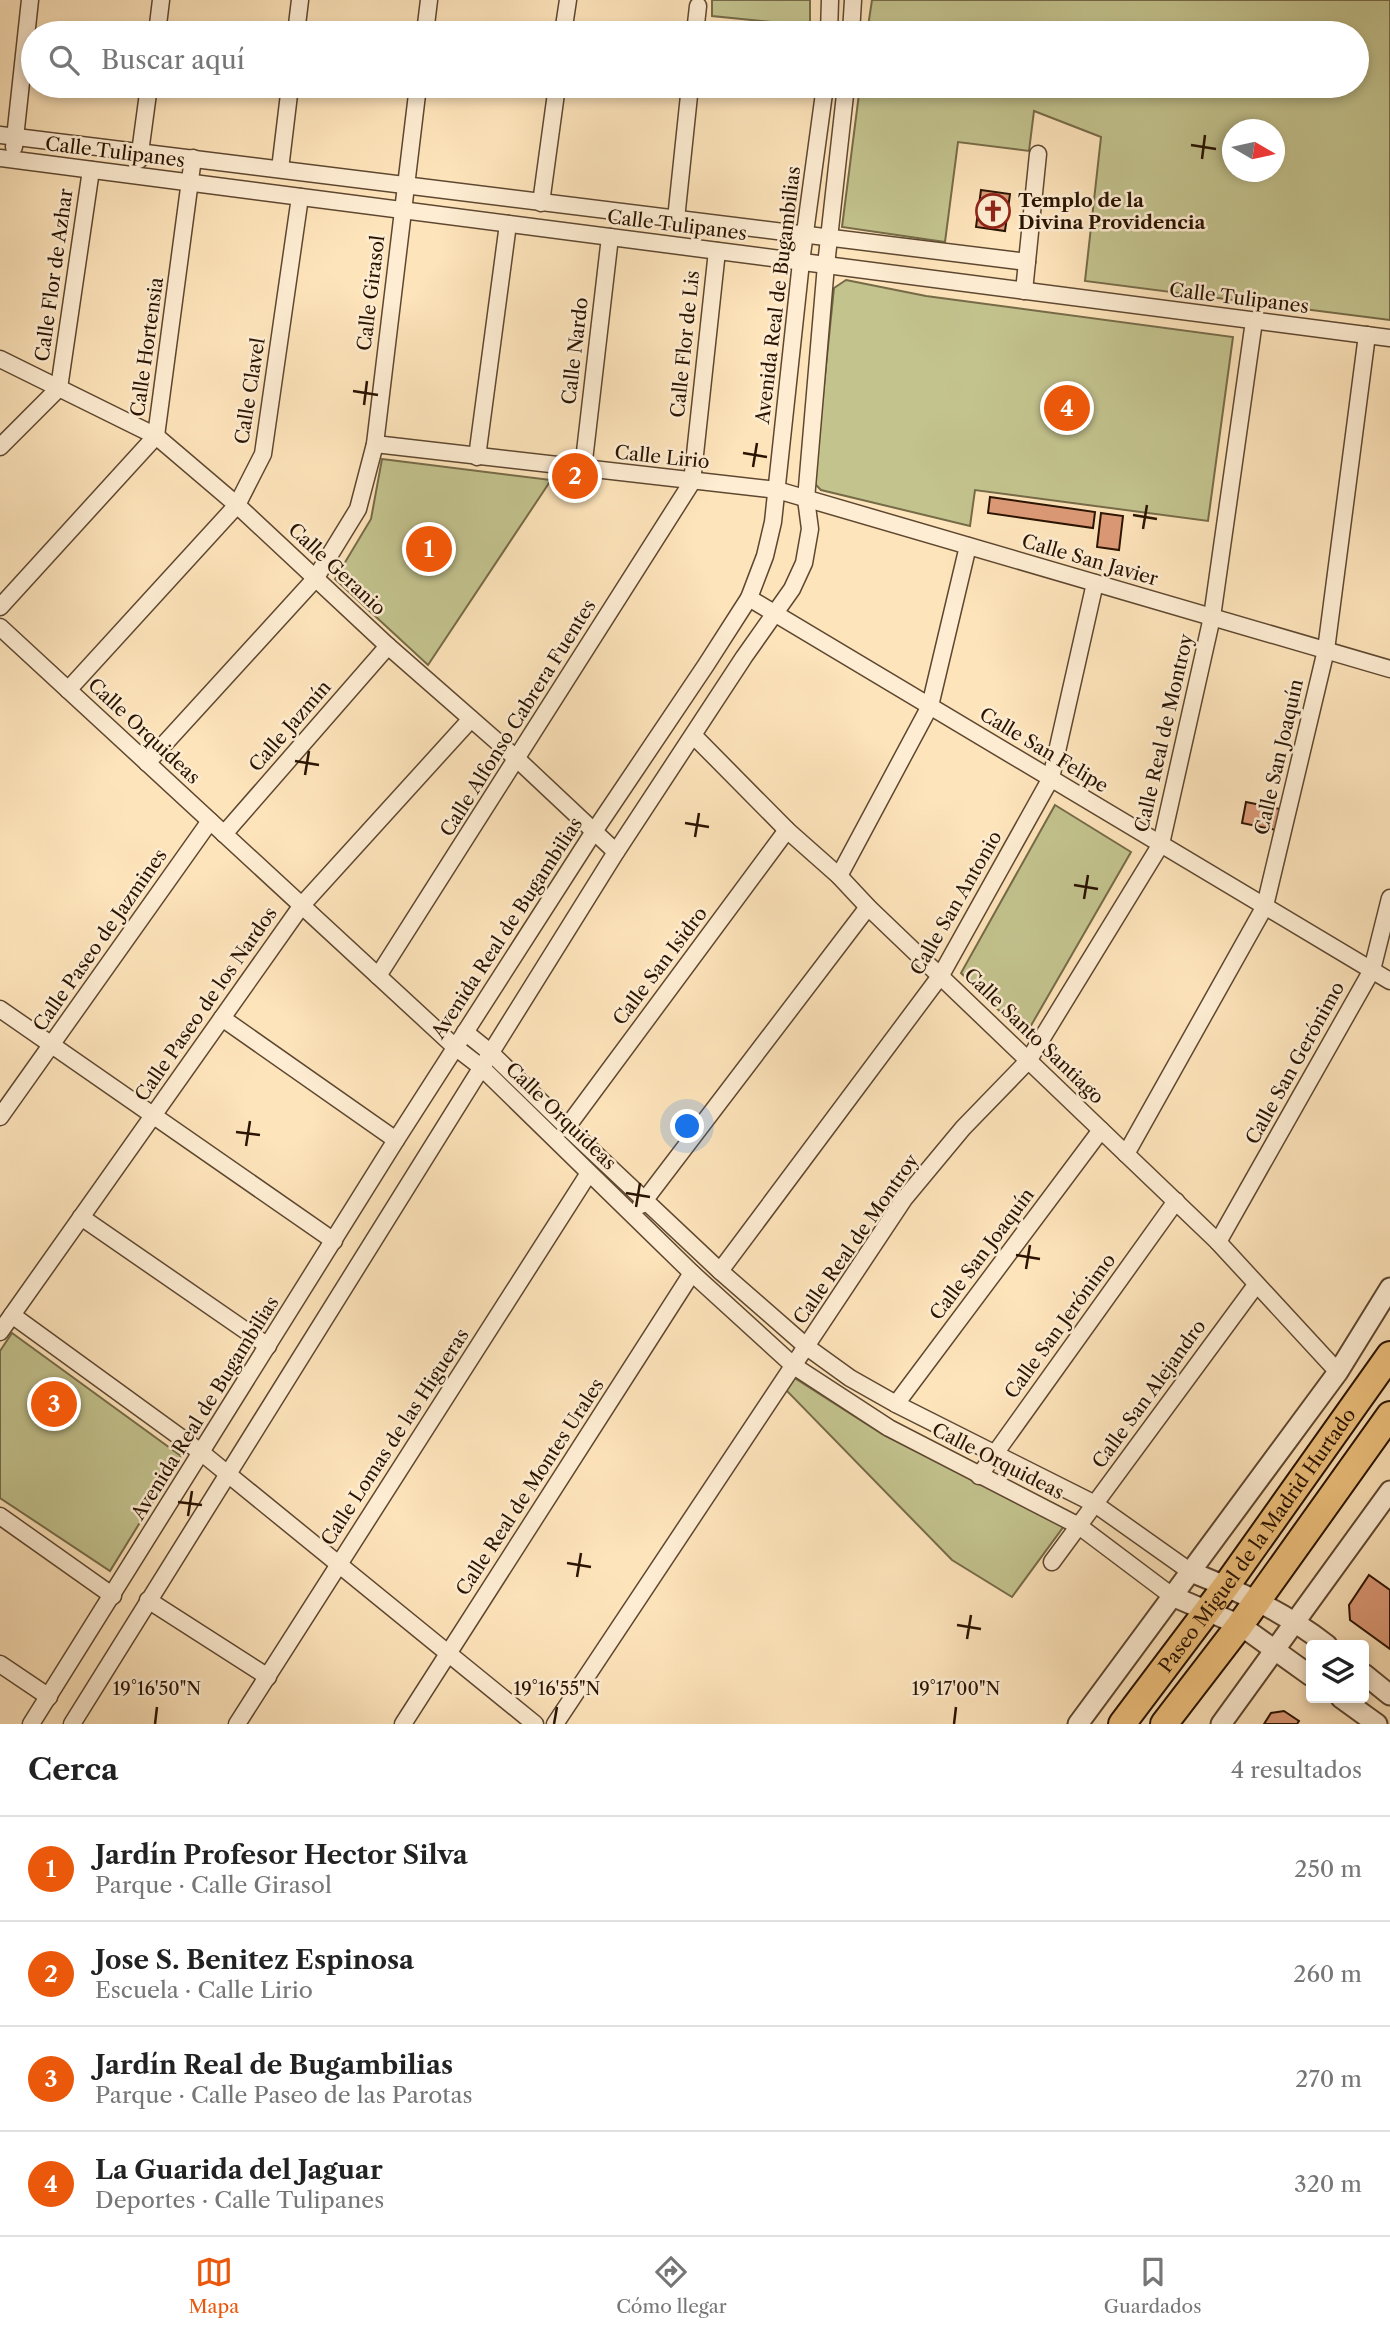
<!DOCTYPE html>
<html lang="es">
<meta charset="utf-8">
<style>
body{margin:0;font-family:"Libre Caslon Text",serif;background:#f6f6f6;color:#222}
.controls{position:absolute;right:21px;bottom:21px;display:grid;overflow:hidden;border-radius:7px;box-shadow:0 4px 10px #0003}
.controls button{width:63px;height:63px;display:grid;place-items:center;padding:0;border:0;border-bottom:2px solid #e0e0e0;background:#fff;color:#222;font:35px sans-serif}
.compass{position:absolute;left:1222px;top:119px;width:63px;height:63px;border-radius:50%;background:#fff;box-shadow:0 4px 10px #0003;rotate:99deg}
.you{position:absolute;left:688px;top:1127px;width:24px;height:24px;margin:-18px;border:5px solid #fff;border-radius:50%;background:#1a73e8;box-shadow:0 0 0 10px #1a73e833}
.badge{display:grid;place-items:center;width:46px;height:46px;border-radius:50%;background:#ea580c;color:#fff;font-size:23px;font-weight:700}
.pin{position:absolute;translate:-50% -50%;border:4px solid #fff;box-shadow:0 2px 7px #0006}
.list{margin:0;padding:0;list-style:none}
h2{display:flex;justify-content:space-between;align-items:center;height:91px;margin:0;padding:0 28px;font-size:30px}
h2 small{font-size:23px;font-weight:400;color:#767676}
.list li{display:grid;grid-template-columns:46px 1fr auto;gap:21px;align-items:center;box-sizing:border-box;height:105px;padding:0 28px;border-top:2px solid #e0e0e0}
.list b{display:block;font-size:26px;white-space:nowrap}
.list p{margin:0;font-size:23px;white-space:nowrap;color:#767676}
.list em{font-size:23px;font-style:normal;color:#767676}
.icon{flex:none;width:38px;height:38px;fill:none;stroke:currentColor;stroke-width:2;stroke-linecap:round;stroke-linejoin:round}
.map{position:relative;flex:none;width:1390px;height:1724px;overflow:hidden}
.search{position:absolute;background:#fff;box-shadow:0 4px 10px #0003;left:21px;right:21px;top:21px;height:77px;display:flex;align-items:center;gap:18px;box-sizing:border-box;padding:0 24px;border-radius:38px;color:#767676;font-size:26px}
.sheet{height:511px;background:#fff}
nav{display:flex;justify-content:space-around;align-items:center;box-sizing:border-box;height:98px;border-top:2px solid #e0e0e0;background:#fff;font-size:19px;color:#767676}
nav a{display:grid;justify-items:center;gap:4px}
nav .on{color:#ea580c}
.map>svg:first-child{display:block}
.green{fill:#c3c38e;stroke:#766b48;stroke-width:2;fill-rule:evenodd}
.building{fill:#de9a77;stroke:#291301;stroke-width:2}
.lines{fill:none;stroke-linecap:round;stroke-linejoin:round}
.minor-casing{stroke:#5e4730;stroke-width:19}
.tertiary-casing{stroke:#5e4730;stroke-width:23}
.trunk-casing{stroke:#291301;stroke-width:30}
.minor{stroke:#feedd3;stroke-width:16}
.tertiary{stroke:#feedd3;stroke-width:19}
.trunk{stroke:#efc27e;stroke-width:26}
.ticks{fill:none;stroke:#291301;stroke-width:2.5}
.labels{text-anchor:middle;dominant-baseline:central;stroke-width:5;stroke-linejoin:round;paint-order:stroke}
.street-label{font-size:19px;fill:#291301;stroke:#feedd3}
.poi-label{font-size:19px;font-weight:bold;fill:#291301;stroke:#feedd3;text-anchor:start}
.ticks-label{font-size:18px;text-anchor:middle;fill:#291301;stroke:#feedd3;stroke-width:5;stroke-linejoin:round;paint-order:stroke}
</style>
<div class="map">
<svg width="1390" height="1724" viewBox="0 0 1390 1724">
<rect width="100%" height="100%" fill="#fee4bb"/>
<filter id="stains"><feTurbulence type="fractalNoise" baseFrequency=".00286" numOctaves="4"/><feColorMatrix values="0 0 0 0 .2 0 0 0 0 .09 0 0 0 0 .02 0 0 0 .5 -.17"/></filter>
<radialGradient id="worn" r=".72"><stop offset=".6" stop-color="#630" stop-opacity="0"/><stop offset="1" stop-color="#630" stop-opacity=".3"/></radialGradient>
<!-- green -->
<g class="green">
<polygon points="712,0 810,0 810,26 712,16"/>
<path d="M872 0H1390V320L1085 281 1101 137 1034 111 1029 151 958 142 945 242 842 227 860 86H1357V33H867ZM1232 130H1274V172H1232Z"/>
<polygon points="846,280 926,296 1233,337 1208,521 975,490 970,526 821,490 814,483 834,288"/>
<polygon points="382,459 551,480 428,665 335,579 371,519"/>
<polygon points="1055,805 1131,852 1025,1036 961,973"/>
<polygon points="12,1333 181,1456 110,1571 0,1498 0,1351"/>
<polygon points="793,1377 882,1434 1064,1526 1012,1597 952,1560 785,1389"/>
</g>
<!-- building -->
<g class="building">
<polygon points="981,190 1010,194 1005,231 976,227"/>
<polygon points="990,497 1095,512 1093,528 988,513"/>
<polygon points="1101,513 1123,516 1119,550 1097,547"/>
<polygon points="1246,802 1285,810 1281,831 1242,823"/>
<polygon points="1369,1575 1390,1590 1390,1649 1350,1620 1349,1605"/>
<polygon points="1284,1711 1299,1721 1297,1724 1264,1724 1271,1713"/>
</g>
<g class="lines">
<!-- minor casing -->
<g class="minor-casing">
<g id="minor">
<polyline points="157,33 161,0"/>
<polyline points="296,33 300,0"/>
<polyline points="425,33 429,0"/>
<polyline points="563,33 568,0"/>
<polyline points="695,33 698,6"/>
<polyline points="829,33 830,0"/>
<polyline points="851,33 853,0"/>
<polyline points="0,135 1027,262"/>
<polyline points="14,147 30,0"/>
<polyline points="0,158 1390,338"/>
<polyline points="139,160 149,86"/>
<polyline points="280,169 290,86"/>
<polyline points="541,203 557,86"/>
<polyline points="676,219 690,86"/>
<polyline points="1024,291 1038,154"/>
<polyline points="0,359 156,436 237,505 388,646 517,759 616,852"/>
<polyline points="375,444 777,490 1390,669"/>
<polyline points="0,447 59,388 91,170"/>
<polyline points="477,457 508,224"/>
<polyline points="583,469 610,237"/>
<polyline points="749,598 1390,981"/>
<polyline points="0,607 156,436 193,158"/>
<polyline points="0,627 455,1047 481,1067 692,1273 794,1366 889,1428 1079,1526 1172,1596"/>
<polyline points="68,690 237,505 263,454 300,197"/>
<polyline points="694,736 787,830 839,876 868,907 1218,1242 1338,1372"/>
<polyline points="147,763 315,579 358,509 375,444 418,86"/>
<polyline points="224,834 388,646"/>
<polyline points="839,876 930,706 968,546"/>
<polyline points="378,976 692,482 717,251"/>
<polyline points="0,1009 334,1241"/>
<polyline points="222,1018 396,1140"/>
<polyline points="465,1032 491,1053 567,1127 720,1271 807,1347 850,1378 896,1404 1095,1504 1191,1572"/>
<polyline points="0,1117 210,821"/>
<polyline points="567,1127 787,830"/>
<polyline points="1126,1154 1265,906 1326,650 1367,335"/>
<polyline points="641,1205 868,907"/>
<polyline points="81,1217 268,1346"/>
<polyline points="1218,1242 1372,970 1390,898"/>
<polyline points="720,1271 941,975 1051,778 1095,583"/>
<polyline points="12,1315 202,1453 535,1724"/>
<polyline points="0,1332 302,905 471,719"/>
<polyline points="896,1404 1101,1130"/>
<polyline points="979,1476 1176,1201"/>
<polyline points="0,1516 113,1596"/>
<polyline points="1052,1562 1256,1285"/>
<polyline points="148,1600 268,1677"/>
<polyline points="0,1664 49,1697"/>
<polyline points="31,1724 396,1140 593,833 706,665 749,598 765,556 773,522 801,262 825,86"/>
<polyline points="72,1724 616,852 744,657 792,589 804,563 810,529 806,499 826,265 846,86"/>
<polyline points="237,1724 589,1173"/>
<polyline points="403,1724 692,1273"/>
<polyline points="555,1724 904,1199 963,1128 1028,1061 1161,844 1212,617 1254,321"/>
</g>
</g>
<!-- tertiary casing -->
<g class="tertiary-casing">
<g id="tertiary">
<path d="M1191 1572C1239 1591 1286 1613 1327 1645"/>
<polyline points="1172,1596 1240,1625 1311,1676"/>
<polyline points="1364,1674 1390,1695"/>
<polyline points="1341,1698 1377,1724"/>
<polyline points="1078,1724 1338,1372 1390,1288"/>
<polyline points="1221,1724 1390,1491"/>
</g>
</g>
<!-- trunk casing -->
<g class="trunk-casing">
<g id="trunk">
<path id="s1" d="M1122 1724 1226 1586 1390 1355"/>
<polyline points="1164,1724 1240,1625 1390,1415"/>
</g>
</g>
<!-- minor -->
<use href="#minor" class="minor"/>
<!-- tertiary -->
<use href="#tertiary" class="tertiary"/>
<!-- trunk -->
<use href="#trunk" class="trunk"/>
</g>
<!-- ticks -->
<path class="ticks" d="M1191 145 1216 149M1202 159 1205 135M353 391 378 395M364 405 367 381M743 453 767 457M753 467 757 443M1133 515 1157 519M1143 529 1147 505M295 761 319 765M305 775 309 751M685 823 709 827M695 837 699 813M1074 885 1098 889M1084 899 1088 875M236 1132 260 1135M246 1146 250 1121M626 1193 650 1197M636 1207 640 1183M1016 1255 1040 1259M1026 1269 1030 1245M178 1502 202 1505M188 1516 192 1491M567 1563 591 1567M577 1577 581 1553M957 1625 981 1629M967 1639 971 1615M155 1724 157 1707M554 1724 557 1707M954 1724 956 1707"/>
<!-- icons -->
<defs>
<g id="church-ring" transform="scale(1.75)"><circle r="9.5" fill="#feedd3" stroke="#8f2418" stroke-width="1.5"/><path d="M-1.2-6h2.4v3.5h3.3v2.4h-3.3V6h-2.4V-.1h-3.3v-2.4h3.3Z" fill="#8f2418"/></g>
</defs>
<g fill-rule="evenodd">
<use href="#church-ring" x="993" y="211"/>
</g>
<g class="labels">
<!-- street labels -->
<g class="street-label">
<text transform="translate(115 152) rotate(7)">Calle Tulipanes</text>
<text transform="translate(677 225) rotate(7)">Calle Tulipanes</text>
<text transform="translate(54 275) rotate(-82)">Calle Flor de Azhar</text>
<text transform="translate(371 293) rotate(-83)">Calle Girasol</text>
<text transform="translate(778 295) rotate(-83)">Avenida Real de Bugambilias</text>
<text transform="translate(1239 298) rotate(7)">Calle Tulipanes</text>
<text transform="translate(685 344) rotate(-84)">Calle Flor de Lis</text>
<text transform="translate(147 347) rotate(-82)">Calle Hortensia</text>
<text transform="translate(575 351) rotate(-83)">Calle Nardo</text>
<text transform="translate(250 391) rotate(-81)">Calle Clavel</text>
<text transform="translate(662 457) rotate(6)">Calle Lirio</text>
<text transform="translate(1090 560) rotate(16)">Calle San Javier</text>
<text transform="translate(337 569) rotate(43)">Calle Geranio</text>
<text transform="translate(518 718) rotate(-58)">Calle Alfonso Cabrera Fuentes</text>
<text transform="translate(290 726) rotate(-49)">Calle Jazmín</text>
<text transform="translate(144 731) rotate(43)">Calle Orquideas</text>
<text transform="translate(1164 733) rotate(-77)">Calle Real de Montroy</text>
<text transform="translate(1044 750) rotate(31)">Calle San Felipe</text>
<text transform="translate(1279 757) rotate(-77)">Calle San Joaquín</text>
<text transform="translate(956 903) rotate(-60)">Calle San Antonio</text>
<text transform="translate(507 928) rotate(-57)">Avenida Real de Bugambilias</text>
<text transform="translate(100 940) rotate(-55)">Calle Paseo de Jazmines</text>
<text transform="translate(660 966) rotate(-53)">Calle San Isidro</text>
<text transform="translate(206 1004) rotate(-55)">Calle Paseo de los Nardos</text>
<text transform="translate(1034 1036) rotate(44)">Calle Santo Santiago</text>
<text transform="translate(1295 1063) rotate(-61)">Calle San Gerónimo</text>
<text transform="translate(561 1116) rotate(44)">Calle Orquideas</text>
<text transform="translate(856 1239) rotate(-55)">Calle Real de Montroy</text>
<text transform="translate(982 1254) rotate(-53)">Calle San Joaquín</text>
<text transform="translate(1060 1326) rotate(-54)">Calle San Jerónimo</text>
<text transform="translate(1149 1394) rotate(-54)">Calle San Alejandro</text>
<text transform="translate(205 1408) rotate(-58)">Avenida Real de Bugambilias</text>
<text transform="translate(395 1437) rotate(-57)">Calle Lomas de las Higueras</text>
<text transform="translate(998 1461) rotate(27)">Calle Orquideas</text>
<text transform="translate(530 1487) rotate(-57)">Calle Real de Montes Urales</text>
<text stroke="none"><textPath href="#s1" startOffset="228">Paseo Miguel de la Madrid Hurtado</textPath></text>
</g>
<!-- poi labels -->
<g class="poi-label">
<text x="1018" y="200">Templo de la<tspan x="1018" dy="22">Divina Providencia</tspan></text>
</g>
</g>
<g class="ticks-label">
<text x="157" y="1695">19°16'50"N</text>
<text x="557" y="1695">19°16'55"N</text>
<text x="956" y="1695">19°17'00"N</text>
</g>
<rect width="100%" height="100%" filter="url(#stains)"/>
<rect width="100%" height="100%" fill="url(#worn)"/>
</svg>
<div class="controls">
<button><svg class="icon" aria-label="layers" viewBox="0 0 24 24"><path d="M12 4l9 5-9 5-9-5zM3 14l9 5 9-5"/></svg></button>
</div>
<svg class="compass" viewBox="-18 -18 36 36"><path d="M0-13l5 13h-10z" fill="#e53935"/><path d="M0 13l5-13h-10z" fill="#767676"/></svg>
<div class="you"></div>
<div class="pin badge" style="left:429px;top:549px">1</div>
<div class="pin badge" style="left:575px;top:476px">2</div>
<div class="pin badge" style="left:54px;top:1404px">3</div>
<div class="pin badge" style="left:1067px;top:408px">4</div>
<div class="search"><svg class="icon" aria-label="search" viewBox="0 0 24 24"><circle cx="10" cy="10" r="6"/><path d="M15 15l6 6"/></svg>Buscar aquí</div>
</div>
<section class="sheet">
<h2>Cerca<small>4 resultados</small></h2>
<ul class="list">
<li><span class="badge">1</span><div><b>Jardín Profesor Hector Silva</b><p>Parque · Calle Girasol</p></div><em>250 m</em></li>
<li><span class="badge">2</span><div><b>Jose S. Benitez Espinosa</b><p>Escuela · Calle Lirio</p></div><em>260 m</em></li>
<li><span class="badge">3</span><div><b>Jardín Real de Bugambilias</b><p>Parque · Calle Paseo de las Parotas</p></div><em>270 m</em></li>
<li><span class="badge">4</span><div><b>La Guarida del Jaguar</b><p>Deportes · Calle Tulipanes</p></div><em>320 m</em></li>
</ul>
</section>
<nav>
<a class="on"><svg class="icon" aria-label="map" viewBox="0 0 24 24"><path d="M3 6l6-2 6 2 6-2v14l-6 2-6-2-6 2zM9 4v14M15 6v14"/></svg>Mapa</a>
<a><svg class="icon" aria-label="directions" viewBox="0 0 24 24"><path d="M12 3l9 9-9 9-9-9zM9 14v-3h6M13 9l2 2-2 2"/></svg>Cómo llegar</a>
<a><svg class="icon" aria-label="saved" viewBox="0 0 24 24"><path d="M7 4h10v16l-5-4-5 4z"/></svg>Guardados</a>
</nav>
